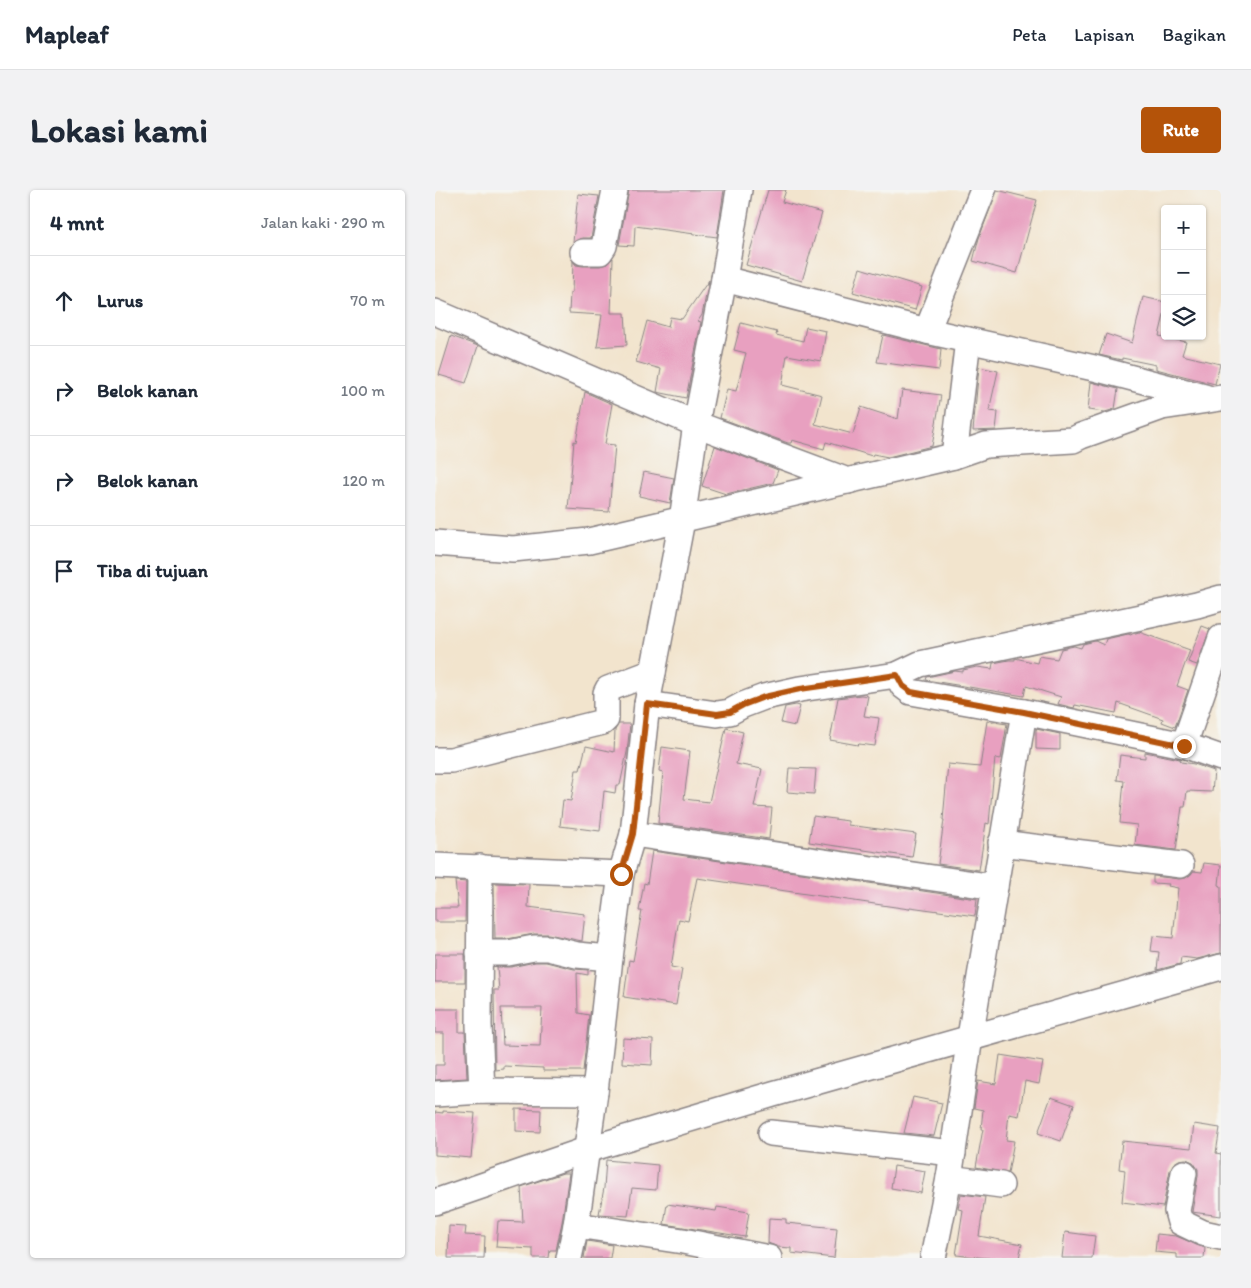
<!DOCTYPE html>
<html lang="id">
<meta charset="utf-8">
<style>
body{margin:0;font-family:Itim,sans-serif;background:#f2f2f3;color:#1f2937}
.controls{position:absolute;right:15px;top:15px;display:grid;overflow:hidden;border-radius:5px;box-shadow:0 1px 4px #0004}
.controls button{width:45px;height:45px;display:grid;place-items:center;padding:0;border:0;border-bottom:1px solid #e0e1e3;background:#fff;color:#1f2937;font:25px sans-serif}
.stop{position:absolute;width:15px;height:15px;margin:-11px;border:4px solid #b45309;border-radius:50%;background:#fff}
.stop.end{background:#b45309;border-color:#fff;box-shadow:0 1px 5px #0008}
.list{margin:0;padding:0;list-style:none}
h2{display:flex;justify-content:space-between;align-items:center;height:65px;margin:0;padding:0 20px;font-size:21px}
h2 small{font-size:16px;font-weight:400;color:#747a83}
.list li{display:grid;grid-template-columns:32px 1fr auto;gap:15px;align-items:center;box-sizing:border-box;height:90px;padding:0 20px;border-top:1px solid #e0e1e3}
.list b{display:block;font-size:19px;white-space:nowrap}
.list em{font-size:16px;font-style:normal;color:#747a83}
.icon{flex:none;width:28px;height:28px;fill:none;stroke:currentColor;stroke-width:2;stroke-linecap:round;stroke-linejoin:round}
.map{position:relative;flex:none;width:786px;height:1068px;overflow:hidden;border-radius:5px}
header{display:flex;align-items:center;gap:30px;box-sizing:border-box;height:70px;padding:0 25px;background:#fff;border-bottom:1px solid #e0e1e3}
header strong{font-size:24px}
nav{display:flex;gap:28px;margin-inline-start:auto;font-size:18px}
.intro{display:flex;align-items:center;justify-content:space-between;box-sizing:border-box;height:120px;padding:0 30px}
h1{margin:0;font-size:35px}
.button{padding:12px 22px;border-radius:5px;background:#b45309;color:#fff;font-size:18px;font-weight:700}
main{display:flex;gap:30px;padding:0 30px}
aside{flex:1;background:#fff;border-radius:5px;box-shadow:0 1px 4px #0004}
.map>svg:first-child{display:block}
.building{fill:#e8a0c0;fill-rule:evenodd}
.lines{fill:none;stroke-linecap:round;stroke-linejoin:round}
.minor-casing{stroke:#8a8384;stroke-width:28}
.minor{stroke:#fff;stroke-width:25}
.route{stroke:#b45309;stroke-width:6}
</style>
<header>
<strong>Mapleaf</strong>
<nav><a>Peta</a><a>Lapisan</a><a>Bagikan</a></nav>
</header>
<div class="intro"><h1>Lokasi kami</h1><a class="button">Rute</a></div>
<main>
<aside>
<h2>4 mnt<small>Jalan kaki · 290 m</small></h2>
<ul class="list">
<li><svg class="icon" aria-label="ahead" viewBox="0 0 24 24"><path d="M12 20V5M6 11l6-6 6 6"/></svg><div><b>Lurus</b></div><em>70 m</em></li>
<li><svg class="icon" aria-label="right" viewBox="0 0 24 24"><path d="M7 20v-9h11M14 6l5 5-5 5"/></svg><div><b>Belok kanan</b></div><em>100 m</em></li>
<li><svg class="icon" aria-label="right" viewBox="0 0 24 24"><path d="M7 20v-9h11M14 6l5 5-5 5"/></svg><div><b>Belok kanan</b></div><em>120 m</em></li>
<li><svg class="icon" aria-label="arrive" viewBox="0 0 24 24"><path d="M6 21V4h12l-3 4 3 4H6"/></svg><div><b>Tiba di tujuan</b></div></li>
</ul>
</aside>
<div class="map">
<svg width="786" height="1068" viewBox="0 0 786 1068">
<rect width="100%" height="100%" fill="#f6f6f2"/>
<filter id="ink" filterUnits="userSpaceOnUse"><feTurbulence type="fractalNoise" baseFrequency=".02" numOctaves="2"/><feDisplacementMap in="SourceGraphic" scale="10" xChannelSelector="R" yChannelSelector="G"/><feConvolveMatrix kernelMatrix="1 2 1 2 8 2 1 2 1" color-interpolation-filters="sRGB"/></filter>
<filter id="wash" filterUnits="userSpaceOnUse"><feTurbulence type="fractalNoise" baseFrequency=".0096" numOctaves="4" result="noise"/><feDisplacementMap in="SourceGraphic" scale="20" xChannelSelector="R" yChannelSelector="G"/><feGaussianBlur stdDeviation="1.12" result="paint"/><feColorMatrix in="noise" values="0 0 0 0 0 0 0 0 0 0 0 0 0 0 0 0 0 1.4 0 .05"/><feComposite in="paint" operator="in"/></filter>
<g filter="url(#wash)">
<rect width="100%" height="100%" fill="#f2e4cd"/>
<g id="blocks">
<!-- building -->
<g class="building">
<polygon points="194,0 289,0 282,47 200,36 199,56 184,55"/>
<polygon points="333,0 351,0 347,12 387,23 367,91 311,75"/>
<polygon points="562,0 602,10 582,83 538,71 544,48"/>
<polygon points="143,4 164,6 156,48 148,48 138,52"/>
<polygon points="178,68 176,123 190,123 192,155 162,157 167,125 134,123 135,103 137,103 138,71 141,75 148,76 165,76 172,74"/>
<polygon points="425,78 487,97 480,120 418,102"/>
<polygon points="274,90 267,125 263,131 266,132 251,208 222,202 226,179 201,172 212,131 233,137 235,127 247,129"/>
<polygon points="708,107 730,112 730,121 724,146 751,152 747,165 785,174 780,194 721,179 721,175 687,168 687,170 664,165 671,144 697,153"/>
<polygon points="306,133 342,142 341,145 368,151 371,137 391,141 386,171 352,165 347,195 387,205 380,234 418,244 426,217 463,229 467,200 506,205 497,256 453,267 438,264 437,266 391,252 389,259 357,250 356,253 353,253 285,228 292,199 301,201 311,163 299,160"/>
<polygon points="448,145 506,159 504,180 442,172"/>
<polygon points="16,146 43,156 31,193 4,185"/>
<polygon points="544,177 563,181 554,221 563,222 561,240 538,241"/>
<polygon points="656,192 683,199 680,219 670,222 653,220"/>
<polygon points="150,202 177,214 170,254 180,255 174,322 133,319 139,251 141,252"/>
<polygon points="280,256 343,280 338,293 291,304 267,296"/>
<polygon points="209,282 239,288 235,313 204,306"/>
<polygon points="767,436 775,439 762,475 753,472"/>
<polygon points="704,442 755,460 742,496 753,500 740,537 727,532 728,529 683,513 681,523 640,515 639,518 623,514 626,507 591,496 589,506 491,490 492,487 520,481 528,482 528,480 542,477 557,479 558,473 574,470 580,470 580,468 602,473 604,466 622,469 626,459 639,456 646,458 648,454 660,451 669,455 671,449 693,444 696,445 697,444"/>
<polygon points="426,505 433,506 429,526 444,528 440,556 424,554 423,555 395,550 403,508"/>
<polygon points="361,515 365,516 360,536 346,533 350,517"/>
<polygon points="552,531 572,534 566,569 560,568 554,634 551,633 544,680 503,674 509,630 508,630 513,574 545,577"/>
<polygon points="183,534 195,534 192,562 185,595 181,595 180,603 169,601 165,641 125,636 128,610 136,611 141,580 145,580 151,556 179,562 180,540"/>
<polygon points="291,538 308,542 301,574 327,579 319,617 337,618 334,649 223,633 228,582 224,581 227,557 255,561 249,609 274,612"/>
<polygon points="601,539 625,544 625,560 601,559"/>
<polygon points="710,562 745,569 746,572 759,574 779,581 777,602 752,601 750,617 747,617 741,660 700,655 702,635 685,633 689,591 682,590 685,565 710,568"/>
<polygon points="354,578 381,579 379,604 352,602"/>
<polygon points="378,626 413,631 413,635 481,644 477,667 374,652"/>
<polygon points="217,661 542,709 540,726 475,717 474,719 262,688 253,731 244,729 236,777 247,779 241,815 189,807 194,770 198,771 207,721 204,721 209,693 212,694"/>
<polygon points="769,673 786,675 784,695 786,696 786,763 762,769 746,767 745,774 722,780 724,762 716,761 718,746 738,748 743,698 733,696 734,694 718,693 718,686 744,689 751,688 758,681 767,682"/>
<polygon points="20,691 31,692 30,732 0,732 0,718 23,718"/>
<polygon points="59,693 94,694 93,717 150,724 147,751 113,744 99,744 72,749 60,749"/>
<rect x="0" y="764" width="30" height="28"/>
<path d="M100 772H111L139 779 153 780V785L142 783 143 823 154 825 148 881H108V878L69 876V879L60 880 59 800H64L62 777H76ZM66 818H107L105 856 68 855Z"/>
<polygon points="0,819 24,819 24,842 30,842 32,888 0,890 0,875 9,875 9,843 0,843"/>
<polygon points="188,848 218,850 217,875 187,873"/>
<polygon points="565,865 608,872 604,894 590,891 584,926 574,924 571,950 579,951 573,983 541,977 548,939 546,939 548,920 539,918 543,891 561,894"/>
<polygon points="478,907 507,913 499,946 469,943"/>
<polygon points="616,907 639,915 626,951 603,943"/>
<polygon points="81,919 106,920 105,942 81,941"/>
<polygon points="8,921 40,923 36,968 0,965 0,922 8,923"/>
<polygon points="759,934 785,938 781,963 786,964 786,1026 757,1022 763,986 763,979 758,972 751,969 744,970 738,974 735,980 728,1017 687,1012 690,980 684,979 687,951 756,958"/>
<polygon points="171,970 223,975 221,1000 197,998 193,1026 164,1024 169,998"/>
<polygon points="459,976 490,981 486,1003 456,998"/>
<polygon points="128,983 134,983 127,1032 121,1060 115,1060 114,1068 98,1068 98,1059 61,1057 63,1031 88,1032 86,997"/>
<polygon points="526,1004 550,1007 544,1046 587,1054 584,1068 552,1068 521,1065 528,1020 523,1019"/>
<polygon points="232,1014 281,1021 282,1017 314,1022 310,1047 229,1034"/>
<polygon points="334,1028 351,1029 351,1033 402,1038 399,1068 356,1063 356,1058 343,1057 333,1053"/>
<polygon points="14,1036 31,1037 30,1045 50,1046 49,1068 13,1068"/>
<polygon points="630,1042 660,1046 657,1068 627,1068"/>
<polygon points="722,1044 741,1046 770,1058 769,1068 742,1068 742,1064 720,1062"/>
<polygon points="152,1051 177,1055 175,1068 149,1068"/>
</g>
</g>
</g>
<g filter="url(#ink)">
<use href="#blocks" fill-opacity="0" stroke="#8a8384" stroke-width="1"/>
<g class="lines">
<!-- minor casing -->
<g class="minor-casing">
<g id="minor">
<polyline points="148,62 165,62 169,56 180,0"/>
<polyline points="289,89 492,141 659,178 770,207"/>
<polyline points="0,122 261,234 413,291"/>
<polyline points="492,141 548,0"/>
<polyline points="519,266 533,150"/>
<polyline points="0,353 78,359 154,351 519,266 551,255 638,250 646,246 727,217 786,208"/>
<polyline points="462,485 468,496 476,502 589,522 749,555 786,568"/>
<polyline points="212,514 282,524 295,522 308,515 329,507 365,499 462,485 485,474 762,415 786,408"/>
<polyline points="749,555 786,448"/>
<polyline points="0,570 16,570 168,532 171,529 171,503 173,499 218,482"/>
<polyline points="198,644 560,697"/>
<polyline points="566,653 746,675"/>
<polyline points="0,676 186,684"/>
<polyline points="45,677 44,835 47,901"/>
<polyline points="44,763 73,763 99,758 113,758 142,765 175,768"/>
<polyline points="0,904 47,901 160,902"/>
<polyline points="336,943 518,963"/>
<polyline points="749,983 742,1021 745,1032 768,1043 786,1047"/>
<polyline points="514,988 566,995"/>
<polyline points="0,1012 151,960 338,904 786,777"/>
<polyline points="141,1035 248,1051 334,1068"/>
<polyline points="134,1068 141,1035 160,902 175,768 186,684 198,644 212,514 247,330 261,234 289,89 304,0"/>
<polyline points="498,1068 514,988 535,847 589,522"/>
</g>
</g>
<!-- minor -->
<use href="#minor" class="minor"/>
</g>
</g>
<g class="lines" filter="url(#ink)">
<!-- route -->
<polyline class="route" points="186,684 198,644 212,514 282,524 295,522 308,515 329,507 365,499 462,485 468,496 476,502 589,522 749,556"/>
</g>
</svg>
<div class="controls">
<button>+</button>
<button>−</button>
<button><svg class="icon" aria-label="layers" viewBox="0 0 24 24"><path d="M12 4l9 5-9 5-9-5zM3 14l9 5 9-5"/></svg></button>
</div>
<div class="stop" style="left:186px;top:684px"></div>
<div class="stop end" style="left:749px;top:556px"></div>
</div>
</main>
